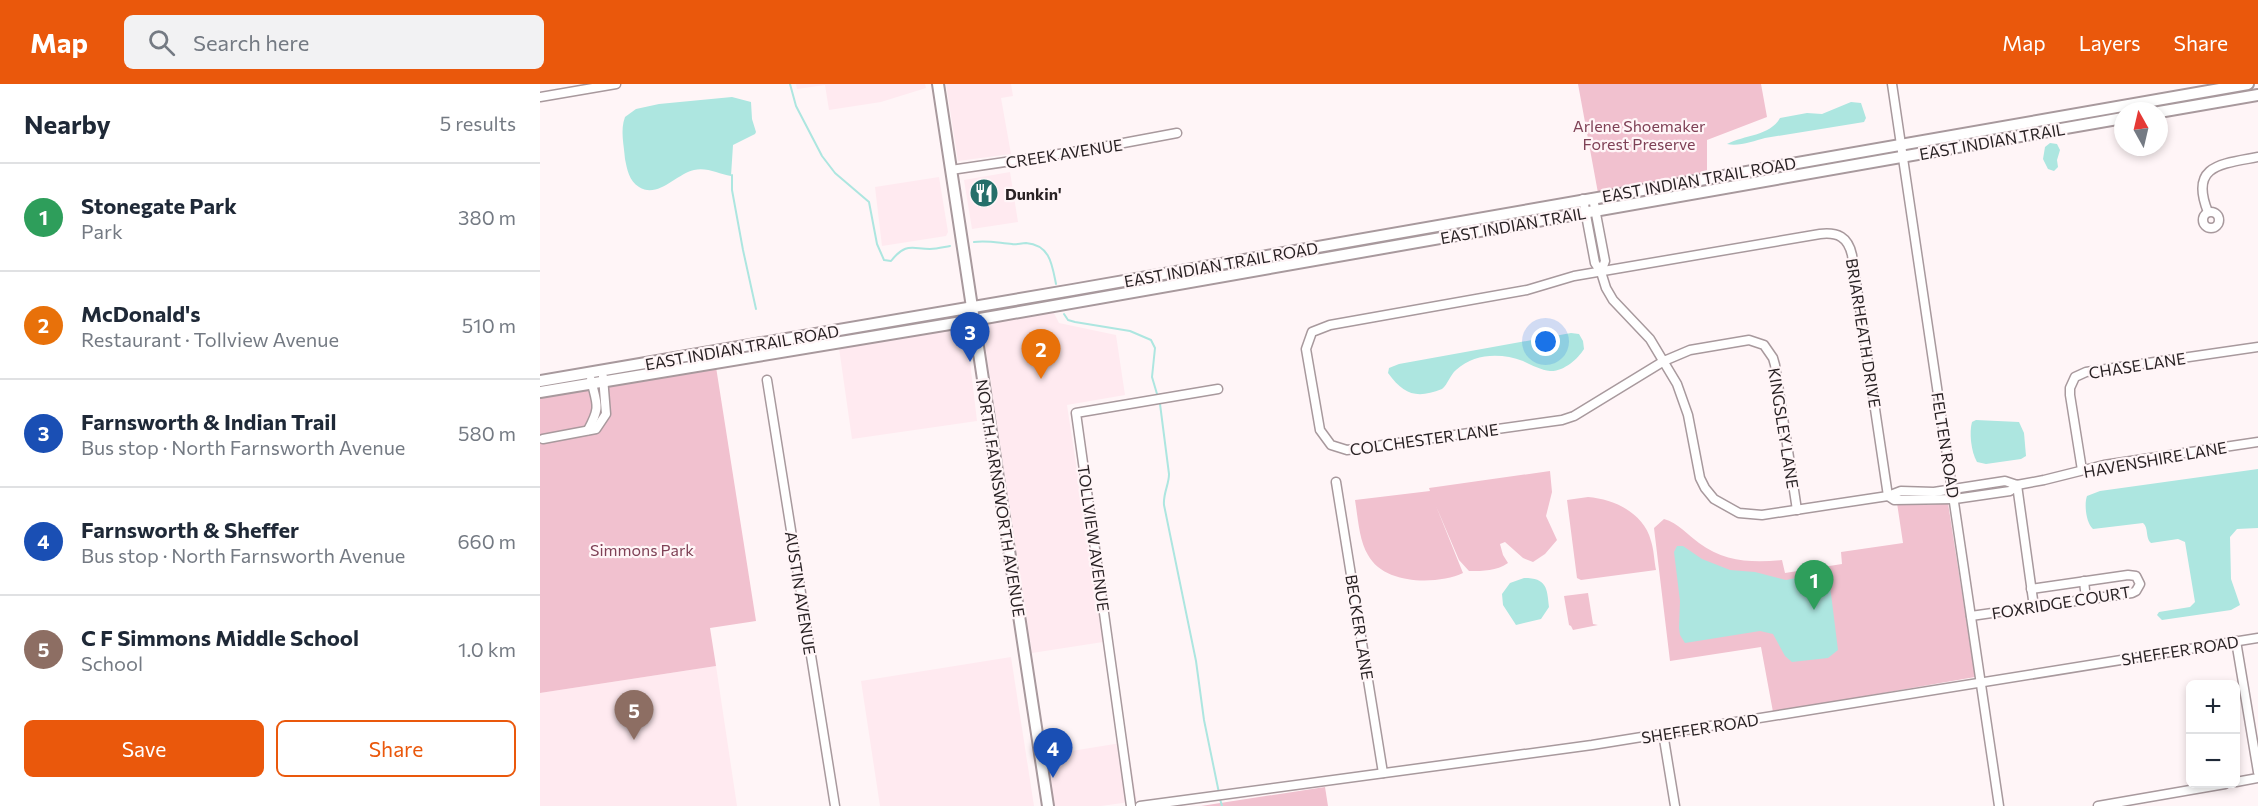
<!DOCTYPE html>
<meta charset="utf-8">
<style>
body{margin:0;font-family:Commissioner,sans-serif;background:#f2f2f3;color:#1f2937}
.controls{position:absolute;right:18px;bottom:18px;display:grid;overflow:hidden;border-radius:9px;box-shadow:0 3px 9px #0003}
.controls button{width:54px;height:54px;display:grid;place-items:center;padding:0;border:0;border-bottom:2px solid #e0e1e3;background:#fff;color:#1f2937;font:30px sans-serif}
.compass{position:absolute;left:1574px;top:18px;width:54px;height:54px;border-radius:50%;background:#fff;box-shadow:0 3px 9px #0003;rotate:352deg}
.you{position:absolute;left:1006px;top:258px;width:21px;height:21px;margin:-15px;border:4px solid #fff;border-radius:50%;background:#1a73e8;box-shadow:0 0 0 9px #1a73e833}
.badge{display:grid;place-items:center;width:39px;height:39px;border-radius:50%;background:#ea580c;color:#fff;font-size:20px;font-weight:700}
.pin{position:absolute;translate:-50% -50px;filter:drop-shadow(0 2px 3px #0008)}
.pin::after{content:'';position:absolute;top:32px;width:21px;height:18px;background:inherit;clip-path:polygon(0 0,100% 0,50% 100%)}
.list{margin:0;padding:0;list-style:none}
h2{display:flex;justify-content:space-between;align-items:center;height:78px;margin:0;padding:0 24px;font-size:26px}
h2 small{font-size:20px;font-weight:400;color:#747a83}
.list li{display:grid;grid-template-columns:39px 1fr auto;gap:18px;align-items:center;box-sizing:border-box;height:108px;padding:0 24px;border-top:2px solid #e0e1e3}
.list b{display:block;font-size:22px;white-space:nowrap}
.list p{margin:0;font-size:20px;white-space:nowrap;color:#747a83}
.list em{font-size:20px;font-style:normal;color:#747a83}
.actions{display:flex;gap:12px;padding:18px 24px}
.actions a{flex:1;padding:14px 0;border:2px solid #ea580c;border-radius:9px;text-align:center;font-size:21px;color:#ea580c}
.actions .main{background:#ea580c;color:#fff}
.icon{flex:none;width:33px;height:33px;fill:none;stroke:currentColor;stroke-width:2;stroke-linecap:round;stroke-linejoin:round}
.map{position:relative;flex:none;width:1718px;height:722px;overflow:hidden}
header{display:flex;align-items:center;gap:36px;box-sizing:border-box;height:84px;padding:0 30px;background:#ea580c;color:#fff}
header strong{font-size:28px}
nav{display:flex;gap:33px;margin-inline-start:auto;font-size:21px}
.search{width:420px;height:54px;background:#f2f2f3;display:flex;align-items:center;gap:15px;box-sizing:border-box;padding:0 21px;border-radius:9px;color:#747a83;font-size:22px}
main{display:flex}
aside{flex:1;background:#fff}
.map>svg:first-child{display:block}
.built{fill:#ffeaf0}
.green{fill:#f1c1cf}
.water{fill:#ade6e0}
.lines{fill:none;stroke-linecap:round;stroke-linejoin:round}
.stream{stroke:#ade6e0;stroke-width:2}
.minor-casing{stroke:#a8999d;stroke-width:11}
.major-casing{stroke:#a8999d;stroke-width:14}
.minor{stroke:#fff;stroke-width:8}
.major{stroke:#fff;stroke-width:10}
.labels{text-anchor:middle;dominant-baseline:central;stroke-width:4.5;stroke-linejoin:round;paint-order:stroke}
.park-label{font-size:16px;fill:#7f4156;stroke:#fff5f7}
.street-label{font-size:16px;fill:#292224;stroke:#fff5f7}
.poi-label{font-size:16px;font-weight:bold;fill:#292224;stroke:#fff5f7;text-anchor:start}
</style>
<header>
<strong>Map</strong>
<div class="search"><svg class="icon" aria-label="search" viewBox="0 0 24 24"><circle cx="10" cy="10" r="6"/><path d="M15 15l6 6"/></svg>Search here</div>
<nav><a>Map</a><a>Layers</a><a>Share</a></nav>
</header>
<main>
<aside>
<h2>Nearby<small>5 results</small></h2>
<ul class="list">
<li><span class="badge" style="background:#2e9e5b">1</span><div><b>Stonegate Park</b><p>Park</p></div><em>380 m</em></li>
<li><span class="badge" style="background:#e8710a">2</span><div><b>McDonald's</b><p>Restaurant · Tollview Avenue</p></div><em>510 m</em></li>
<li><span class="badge" style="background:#1a4fb4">3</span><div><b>Farnsworth &amp; Indian Trail</b><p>Bus stop · North Farnsworth Avenue</p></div><em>580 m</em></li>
<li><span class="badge" style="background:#1a4fb4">4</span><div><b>Farnsworth &amp; Sheffer</b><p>Bus stop · North Farnsworth Avenue</p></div><em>660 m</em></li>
<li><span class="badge" style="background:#8d6e63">5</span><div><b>C F Simmons Middle School</b><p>School</p></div><em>1.0 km</em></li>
</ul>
<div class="actions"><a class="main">Save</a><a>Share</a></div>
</aside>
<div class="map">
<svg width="1718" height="722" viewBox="0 0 1718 722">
<rect width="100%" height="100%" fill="#fff5f7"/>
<!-- built -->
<g class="built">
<polygon points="256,0 385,0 386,4 341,18 289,26 285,1 257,5"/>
<polygon points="406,0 471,0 473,12 461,14 471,70 418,77"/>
<polygon points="470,88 478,138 432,145 424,96"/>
<polygon points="399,93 408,148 406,152 342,162 335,103"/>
<polygon points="513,227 519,239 576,251 585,311 527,321 563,558 492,569 443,247 452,237"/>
<polygon points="426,244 437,337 312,355 299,264"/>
<polygon points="471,573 494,722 340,722 321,597"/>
<polygon points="176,582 197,722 0,722 0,609"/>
<polygon points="587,658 597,717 561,722 514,722 507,671"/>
</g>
<!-- green -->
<g class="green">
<polygon points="1038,0 1221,0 1227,33 1167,56 1167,89 1058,109"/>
<polygon points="772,168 772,171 537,213 578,202"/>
<polygon points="176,283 216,537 170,544 176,582 0,609 0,311"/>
<path d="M1010 387 1012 408 1006 432 1017 456 1005 470 993 478 983 474 965 458 960 460 963 471 968 479C956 487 944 487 929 487L919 476 896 422 923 489C897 501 844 501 828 471 819 456 818 434 815 416L890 407 889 404Z"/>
<path d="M1048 413C1074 415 1104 429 1111 457 1114 466 1114 476 1116 486L1041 496 1037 494 1027 416Z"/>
<path d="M1357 419 1385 421 1408 419 1435 593 1233 628 1221 563 1130 577 1114 444 1124 435C1138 439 1148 451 1159 459 1184 478 1213 479 1242 476L1245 489 1302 480 1301 468 1363 459Z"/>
<polygon points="1048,509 1053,540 1058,541 1033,546 1031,542 1029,541 1024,512"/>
<polygon points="785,703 788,722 661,722"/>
</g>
<!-- water -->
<g class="water">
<path d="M192 13 211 18 212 35 216 48 215 50 193 61 191 92C179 90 167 83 154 86 136 90 118 115 99 103 89 97 87 85 85 75 84 61 80 46 85 33L96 25 119 20Z"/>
<path d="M1311 18 1321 19 1326 34 1324 38 1225 54C1214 57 1198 63 1187 60 1204 51 1230 52 1240 34L1267 29 1282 30Z"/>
<polygon points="1510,59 1517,60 1520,66 1517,76 1518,83 1514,87 1508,85 1503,75 1505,63"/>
<path d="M1031 249 1039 250 1043 257 1044 265C1038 275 1023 288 1010 287 1001 286 991 281 983 277 961 269 935 269 916 286 910 291 908 300 902 305 877 315 864 311 848 289L849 284 859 280Z"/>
<path d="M1436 336 1479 338 1484 349 1486 372 1481 375 1446 380 1437 378C1431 368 1429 348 1432 338Z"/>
<path d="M1718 385V444L1697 445 1690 453 1691 495 1700 521 1691 526 1622 536 1617 531 1619 528 1650 523 1655 518 1645 458 1638 455 1611 459C1605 454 1609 444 1603 439L1553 445C1546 439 1544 420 1547 412L1560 407Z"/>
<polygon points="1137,462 1143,462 1162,475 1190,486 1215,488 1246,496 1281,489 1286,490 1290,502 1298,566 1288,574 1252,578 1245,572 1233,550 1220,547 1145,559 1140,551 1139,544 1140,517 1134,468"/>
<path d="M984 494C1007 494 1007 504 1009 523L1001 535 976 541 963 521 962 510 970 499Z"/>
</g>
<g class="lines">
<!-- stream -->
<g class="stream">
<path d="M250 0 256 22 282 72 295 89 329 118 337 160 344 176 351 177C366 158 372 165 390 165 397 165 404 163 410 162"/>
<polyline points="192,91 192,106 203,166 216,225"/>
<path d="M434 158C447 156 459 159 472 160 476 161 481 159 486 159 510 161 512 180 516 200"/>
<polyline points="524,230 528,236 535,238 590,247 611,256 615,264 612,293 617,310"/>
<path d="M620 320 629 390C629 401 623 409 624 421L656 577 664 636 679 709"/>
<polyline points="680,715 682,722"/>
</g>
<!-- minor casing -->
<g class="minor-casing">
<g id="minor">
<polyline points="1352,0 1459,722"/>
<polyline points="0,13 76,0"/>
<polyline points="411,86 546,66 637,49"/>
<polyline points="1053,114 1065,177 1061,188"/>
<polyline points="1043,115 1055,179 1061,188 1066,204 1073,216 1110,255 1137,300 1148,331 1160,394 1165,404 1174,415 1199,429 1222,431 1348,412 1361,407 1394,408 1465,397 1477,401 1504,396 1564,381 1718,358"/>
<circle cx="1671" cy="136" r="8"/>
<path d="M1668 128C1649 81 1681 80 1718 73"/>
<polyline points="227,296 295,722"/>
<path d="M48 346C61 322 57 321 51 296"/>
<polyline points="3,355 56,345 66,330 63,293"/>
<polyline points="1542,386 1530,311 1530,304 1535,293 1546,288 1718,263"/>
<polyline points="796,398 843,689"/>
<polyline points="1477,401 1494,523"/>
<polyline points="1348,412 1354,416 1415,415 1470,407 1477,401"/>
<path d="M1257 426 1235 281 1233 274 1224 261 1209 256 1150 266 1124 277 1034 332 1022 336 807 366 791 361 780 346 766 265 772 248 790 241 987 206 1034 192 1280 150C1298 148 1308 153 1312 171L1348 412"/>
<polyline points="1544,497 1546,515"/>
<polyline points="1431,532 1592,509 1596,507 1600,500 1596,492 1588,491 1491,505"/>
<polyline points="1696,557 1718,688"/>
<polyline points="1123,649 1135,722"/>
<polyline points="1696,698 1718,694"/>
<polyline points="591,722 536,329 678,305"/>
<polyline points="600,722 1052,661 1718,554"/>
<polyline points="1558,722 1685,700"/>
</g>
</g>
<!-- major casing -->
<g class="major-casing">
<g id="major">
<polyline points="398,0 508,722"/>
<polyline points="1619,28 1718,11"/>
<path d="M0 297C570 202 1138 98 1708 0"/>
<polyline points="0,308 434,236 1583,34"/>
</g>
</g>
<!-- minor -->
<use href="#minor" class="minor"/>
<!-- major -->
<use href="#major" class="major"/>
</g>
<!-- icons -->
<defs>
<g id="restaurant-disc" transform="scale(1.5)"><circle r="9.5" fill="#256f6a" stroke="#fff5f7"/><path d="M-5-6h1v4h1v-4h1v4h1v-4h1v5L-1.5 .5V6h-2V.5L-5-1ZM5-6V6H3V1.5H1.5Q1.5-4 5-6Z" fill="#fff"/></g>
</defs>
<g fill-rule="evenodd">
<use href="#restaurant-disc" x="444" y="109"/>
</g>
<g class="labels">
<!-- park labels -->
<g class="park-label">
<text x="1099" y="41">Arlene Shoemaker<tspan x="1099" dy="18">Forest Preserve</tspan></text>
<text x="102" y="465">Simmons Park</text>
</g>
<!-- street labels -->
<g class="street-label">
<text transform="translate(1452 57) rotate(-10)">EAST INDIAN TRAIL</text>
<text transform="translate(524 69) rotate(-9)">CREEK AVENUE</text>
<text transform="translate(1159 95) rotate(-10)">EAST INDIAN TRAIL ROAD</text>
<text transform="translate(973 141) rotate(-10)">EAST INDIAN TRAIL</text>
<text transform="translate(681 180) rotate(-10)">EAST INDIAN TRAIL ROAD</text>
<text transform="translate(1324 249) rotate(81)">BRIARHEATH DRIVE</text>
<text transform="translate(202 263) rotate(-10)">EAST INDIAN TRAIL ROAD</text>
<text transform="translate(1597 281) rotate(-9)">CHASE LANE</text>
<text transform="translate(1244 344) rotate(81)">KINGSLEY LANE</text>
<text transform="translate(884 355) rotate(-8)">COLCHESTER LANE</text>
<text transform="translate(1406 361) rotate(81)">FELTEN ROAD</text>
<text transform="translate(1615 375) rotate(-10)">HAVENSHIRE LANE</text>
<text transform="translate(461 414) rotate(81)">NORTH FARNSWORTH AVENUE</text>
<text transform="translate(554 454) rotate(82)">TOLLVIEW AVENUE</text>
<text transform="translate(261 509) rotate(81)">AUSTIN AVENUE</text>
<text transform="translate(1521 518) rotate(-9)">FOXRIDGE COURT</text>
<text transform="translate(820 543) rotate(81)">BECKER LANE</text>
<text transform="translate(1640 566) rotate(-9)">SHEFFER ROAD</text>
<text transform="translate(1160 644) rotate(-9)">SHEFFER ROAD</text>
</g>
<!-- poi labels -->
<g class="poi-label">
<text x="465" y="109">Dunkin'</text>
</g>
</g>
</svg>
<div class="controls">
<button>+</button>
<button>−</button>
</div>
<svg class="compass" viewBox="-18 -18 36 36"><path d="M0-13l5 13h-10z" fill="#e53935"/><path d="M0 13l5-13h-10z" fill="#747a83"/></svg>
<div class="you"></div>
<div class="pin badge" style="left:1274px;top:526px;background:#2e9e5b">1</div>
<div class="pin badge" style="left:501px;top:295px;background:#e8710a">2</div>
<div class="pin badge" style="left:430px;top:278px;background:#1a4fb4">3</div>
<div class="pin badge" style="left:513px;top:694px;background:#1a4fb4">4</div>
<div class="pin badge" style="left:94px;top:656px;background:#8d6e63">5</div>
</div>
</main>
